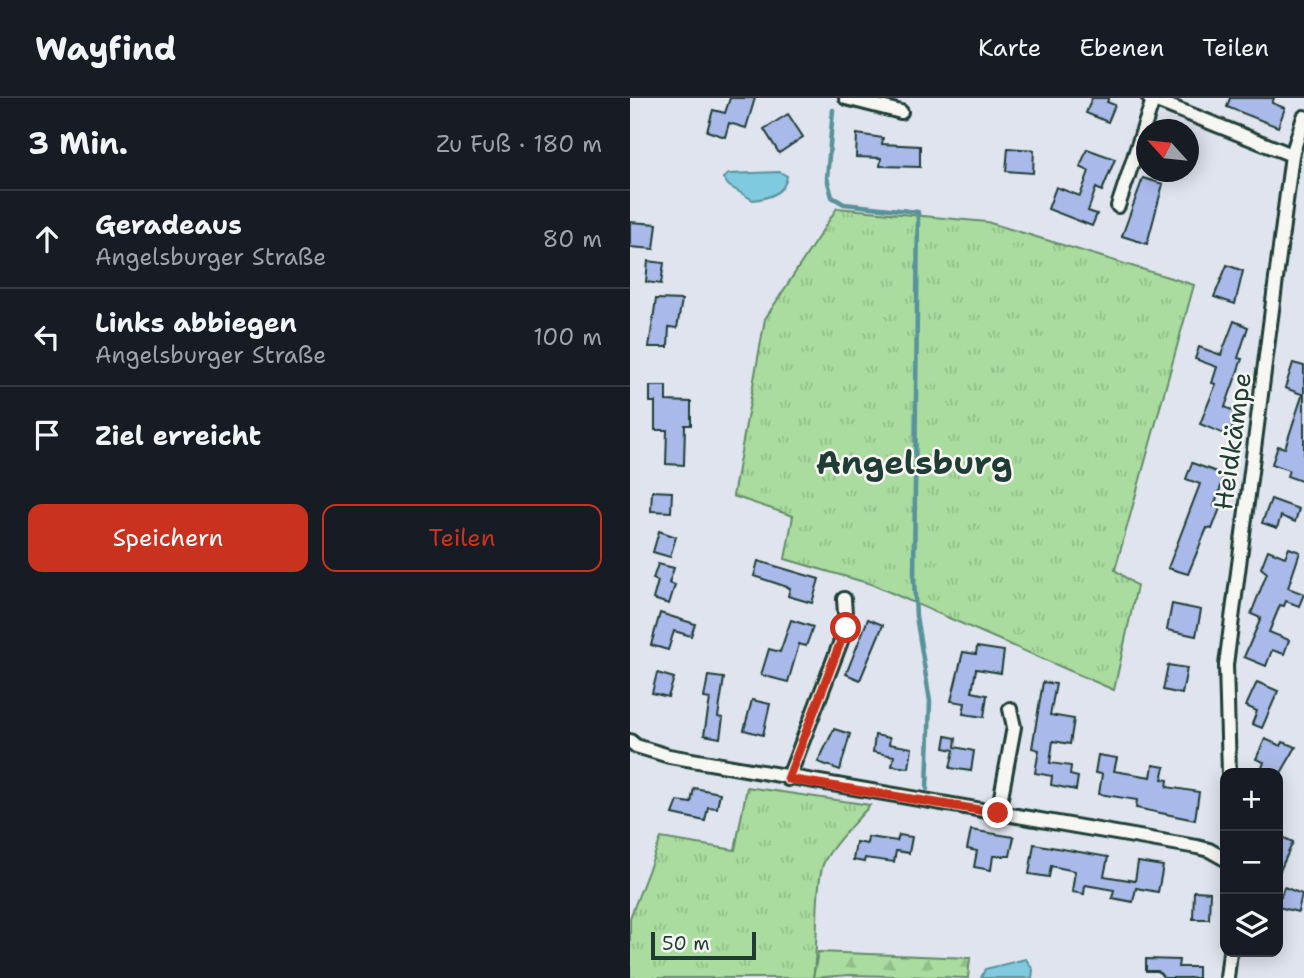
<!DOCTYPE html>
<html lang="de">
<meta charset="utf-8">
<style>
body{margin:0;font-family:"Shantell Sans",sans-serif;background:#242831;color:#f1f3f6}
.controls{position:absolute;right:21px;bottom:21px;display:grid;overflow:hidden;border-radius:14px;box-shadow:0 4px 18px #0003}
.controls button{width:63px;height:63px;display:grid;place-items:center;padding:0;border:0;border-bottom:2px solid #363941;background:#171b24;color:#f1f3f6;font:35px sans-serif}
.compass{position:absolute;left:506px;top:21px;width:63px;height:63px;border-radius:50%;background:#171b24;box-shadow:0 4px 18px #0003;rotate:297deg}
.scale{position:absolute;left:21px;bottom:18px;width:105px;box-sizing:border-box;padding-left:7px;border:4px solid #1f3d34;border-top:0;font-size:19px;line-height:24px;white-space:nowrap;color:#1f3d34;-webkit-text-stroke:5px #f6f6f2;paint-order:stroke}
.stop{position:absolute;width:21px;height:21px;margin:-16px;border:5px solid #c8321e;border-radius:50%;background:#fff}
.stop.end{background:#c8321e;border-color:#fff;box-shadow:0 2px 7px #0008}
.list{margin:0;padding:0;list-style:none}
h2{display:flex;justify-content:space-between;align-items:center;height:91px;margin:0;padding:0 28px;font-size:30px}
h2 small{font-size:23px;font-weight:400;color:#9ea1a6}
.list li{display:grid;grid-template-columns:46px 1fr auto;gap:21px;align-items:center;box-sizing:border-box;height:98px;padding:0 28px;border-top:2px solid #363941}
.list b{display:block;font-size:26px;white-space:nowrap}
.list p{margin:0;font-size:23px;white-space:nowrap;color:#9ea1a6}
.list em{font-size:23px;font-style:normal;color:#9ea1a6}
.actions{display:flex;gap:14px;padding:21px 28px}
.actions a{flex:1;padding:16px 0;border:2px solid #c8321e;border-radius:14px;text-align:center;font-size:24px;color:#c8321e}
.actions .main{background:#c8321e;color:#fff}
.icon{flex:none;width:38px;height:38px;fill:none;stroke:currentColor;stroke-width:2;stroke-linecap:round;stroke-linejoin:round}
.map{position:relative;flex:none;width:674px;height:880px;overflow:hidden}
header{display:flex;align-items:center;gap:42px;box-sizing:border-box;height:98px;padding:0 35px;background:#171b24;border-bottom:2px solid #363941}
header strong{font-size:33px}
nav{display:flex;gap:38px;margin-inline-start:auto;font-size:24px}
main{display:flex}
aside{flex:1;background:#171b24}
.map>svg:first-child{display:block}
.grass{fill:url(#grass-tufts);stroke:#648c69;stroke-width:2}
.forest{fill:url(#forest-firs);stroke:#648c69;stroke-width:2}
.water{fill:#7fcadf;stroke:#59929b;stroke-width:2}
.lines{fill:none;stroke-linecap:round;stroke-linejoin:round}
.stream{stroke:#59929b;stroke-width:4.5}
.building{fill:#a9b9e9;stroke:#1f3d34;stroke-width:2}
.minor-casing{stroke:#1f3d34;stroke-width:18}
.minor{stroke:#f6f6f2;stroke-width:12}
.route{stroke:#c8321e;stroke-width:9}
.labels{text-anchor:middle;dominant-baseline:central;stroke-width:5;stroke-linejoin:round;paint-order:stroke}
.street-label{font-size:26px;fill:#1f3d34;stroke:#f6f6f2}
.district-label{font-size:33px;font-weight:bold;fill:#1f3d34;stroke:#f6f6f2}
</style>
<header>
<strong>Wayfind</strong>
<nav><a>Karte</a><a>Ebenen</a><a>Teilen</a></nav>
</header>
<main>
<aside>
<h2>3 Min.<small>Zu Fuß · 180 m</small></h2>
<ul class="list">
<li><svg class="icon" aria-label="ahead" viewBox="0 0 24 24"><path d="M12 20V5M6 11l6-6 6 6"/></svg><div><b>Geradeaus</b><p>Angelsburger Straße</p></div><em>80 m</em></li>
<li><svg class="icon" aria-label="left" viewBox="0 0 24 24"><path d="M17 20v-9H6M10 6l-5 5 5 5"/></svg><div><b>Links abbiegen</b><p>Angelsburger Straße</p></div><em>100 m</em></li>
<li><svg class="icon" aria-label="arrive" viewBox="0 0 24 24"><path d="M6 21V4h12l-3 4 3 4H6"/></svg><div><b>Ziel erreicht</b></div></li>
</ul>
<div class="actions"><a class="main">Speichern</a><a>Teilen</a></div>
</aside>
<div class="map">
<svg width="674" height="880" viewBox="0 0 674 880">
<defs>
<pattern id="grass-tufts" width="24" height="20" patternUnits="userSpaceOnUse" patternTransform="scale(1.75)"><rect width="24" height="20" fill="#a9dc9e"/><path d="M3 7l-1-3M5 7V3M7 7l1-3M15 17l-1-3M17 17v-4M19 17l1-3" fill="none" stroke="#91be89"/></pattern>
<pattern id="forest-firs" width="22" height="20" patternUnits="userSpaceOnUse" patternTransform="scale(1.75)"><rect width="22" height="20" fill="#a9dc9e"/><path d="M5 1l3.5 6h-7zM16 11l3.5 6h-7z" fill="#91be89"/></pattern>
</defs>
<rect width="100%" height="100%" fill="#dfe4ef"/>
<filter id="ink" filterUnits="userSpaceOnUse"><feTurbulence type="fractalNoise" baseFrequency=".0143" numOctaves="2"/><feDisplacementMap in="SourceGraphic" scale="14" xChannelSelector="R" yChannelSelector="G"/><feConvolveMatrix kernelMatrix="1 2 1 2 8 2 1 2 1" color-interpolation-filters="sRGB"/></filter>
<g filter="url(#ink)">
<!-- grass -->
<g class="grass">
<polygon points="207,110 357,124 564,187 485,472 507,488 484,592 241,486 155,461 163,418 103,398 135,221"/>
<path d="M117 689 240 707C226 724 206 742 195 762 184 782 189 851 183 880H0V820L31 740 105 752Z"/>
</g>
<!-- forest -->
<polygon class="forest" points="188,854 340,860 338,880 220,877 183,880"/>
<!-- water -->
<g class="water">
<path d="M150 74 157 78C155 96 138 100 123 102L99 88 93 80 99 76Z"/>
<polygon points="396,861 403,872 402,880 351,880 355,871"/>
</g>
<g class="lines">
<!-- stream -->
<polyline class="stream" points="203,12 197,80 202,99 214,106 288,114 284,481 286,518 300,603 297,691"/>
</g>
<!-- building -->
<g class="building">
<polygon points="100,0 125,0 116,30 99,25 95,39 77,33 83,12 95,15"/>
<polygon points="462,0 479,0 477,4 485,7 478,24 456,15"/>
<polygon points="600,0 644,0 642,5 655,10 648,29 597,9"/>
<polygon points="158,16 173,39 149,55 134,31"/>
<polygon points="227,36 253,40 252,46 290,48 290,69 250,68 251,60 226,59"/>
<polygon points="378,50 404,52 403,75 376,73"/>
<polygon points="457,51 485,61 472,93 466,90 458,113 467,116 462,128 418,111 426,89 450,98 459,73 450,69"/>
<polygon points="513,80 533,86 517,146 492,138"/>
<polygon points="0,124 27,126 24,151 0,149"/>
<polygon points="18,163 34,165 31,186 16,184"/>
<polygon points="597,167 613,173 605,206 584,199"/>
<polygon points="26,201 52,202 47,230 39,229 38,249 19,249"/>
<polygon points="604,223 618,229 608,260 612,261 595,309 608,315 599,338 570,326 586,286 582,285 587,269 565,261 569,249 591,257"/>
<polygon points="663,265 674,268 674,297 655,290"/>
<polygon points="20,288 36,288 36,303 61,304 61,327 55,327 54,367 36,366 37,332 25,332 25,304 20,304"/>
<polygon points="672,298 674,298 674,384 657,378 659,372 642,366 648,348 655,350"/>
<polygon points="562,365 595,377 584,408 590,410 582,431 577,430 558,476 538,470 570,386 556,381"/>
<polygon points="22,393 42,394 41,414 21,413"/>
<polygon points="641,401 669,411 665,424 651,418 647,430 632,425"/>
<polygon points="29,433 46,439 40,459 23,454"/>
<polygon points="659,450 670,454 658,490 674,496 669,508 656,503 654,508 650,507 639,534 659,542 654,556 642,552 636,568 614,559 631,520 621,516 637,475 631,470 638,452 655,459"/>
<polygon points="128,463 189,481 182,505 158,498 160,490 124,478"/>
<polygon points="28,466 44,470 39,485 45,487 39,506 23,501 28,483 23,481"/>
<polygon points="542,506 571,512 566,538 537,532"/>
<polygon points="30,515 65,526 61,538 44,533 38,552 21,547"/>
<polygon points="238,521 253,527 230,582 216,576"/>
<polygon points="161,522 183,529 176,548 169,546 158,584 131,577 139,551 150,554"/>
<polygon points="347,549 374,553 371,575 346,571 342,594 357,597 354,619 333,616 335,605 321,603 333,554 346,556"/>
<polygon points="538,567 557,570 552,596 533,592"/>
<polygon points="27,575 44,580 38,599 22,595"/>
<polygon points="78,578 94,580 88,619 93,620 90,640 74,637 80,601 74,600"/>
<polygon points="413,584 426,586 420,617 444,621 440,646 423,643 420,665 441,668 440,677 448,679 446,692 421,687 422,678 405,675 409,652 402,650"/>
<polygon points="627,584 648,593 632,630 622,626 627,613 616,608"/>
<polygon points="122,602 140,606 133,637 114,632"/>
<polygon points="204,631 220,636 210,672 188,664"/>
<polygon points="245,637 260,640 259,646 282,650 279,670 262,668 264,658 243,654"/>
<polygon points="316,638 326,640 325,649 344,653 341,673 320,670 324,652 314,650"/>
<polygon points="635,641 651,648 653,644 666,649 651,675 631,673 634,664 626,661"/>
<polygon points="468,657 487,660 484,673 521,679 523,667 535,669 532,681 538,682 537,689 569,694 565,722 506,710 507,702 469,696 472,676 465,675"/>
<polygon points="64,690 90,695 87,710 78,709 75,723 43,716 48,703 61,705"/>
<polygon points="341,732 384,739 380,758 363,758 361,772 344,769 347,753 337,751"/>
<polygon points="269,737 282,739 279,755 266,753 264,764 235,760 234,764 223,762 226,744 237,746 238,739 267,743"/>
<polygon points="648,737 663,744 648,777"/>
<polygon points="404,746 478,759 474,778 505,783 508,764 533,768 528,794 506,790 503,804 482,800 484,792 455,787 454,796 442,794 445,773 421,768 419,779 399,776"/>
<polygon points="654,789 672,796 668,814 648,809 648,796 651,798"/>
<polygon points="564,793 580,794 579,821 563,821"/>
<polygon points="516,861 549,862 548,869 568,869 568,880 534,880 528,873 516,873"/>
</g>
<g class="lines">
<!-- minor casing -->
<g class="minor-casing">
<g id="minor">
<polyline points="216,0 271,14"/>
<polyline points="519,0 662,57"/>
<polyline points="488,108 523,2"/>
<polyline points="0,643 6,648 39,658 567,749 579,752 595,761"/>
<polyline points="599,675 596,567 662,57 674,19"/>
<polyline points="158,681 216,530 214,501"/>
<polyline points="368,715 384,629 380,611"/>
<polyline points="597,880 600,854"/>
</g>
</g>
<!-- minor -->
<use href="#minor" class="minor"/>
</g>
</g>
<g class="lines" filter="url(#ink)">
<!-- route -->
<polyline class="route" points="216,530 158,681 368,715"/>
</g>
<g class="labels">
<!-- street labels -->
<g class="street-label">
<text transform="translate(602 343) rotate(-82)">Heidkämpe</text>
</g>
<!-- district labels -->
<g class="district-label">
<text x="284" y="364">Angelsburg</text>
</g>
</g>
</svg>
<div class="controls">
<button>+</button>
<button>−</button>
<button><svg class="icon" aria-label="layers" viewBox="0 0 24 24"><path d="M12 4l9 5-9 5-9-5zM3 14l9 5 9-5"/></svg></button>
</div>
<svg class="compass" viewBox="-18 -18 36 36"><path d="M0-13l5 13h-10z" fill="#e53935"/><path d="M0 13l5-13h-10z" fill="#9ea1a6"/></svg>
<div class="scale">50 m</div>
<div class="stop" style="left:216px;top:530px"></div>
<div class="stop end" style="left:368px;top:715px"></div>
</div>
</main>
